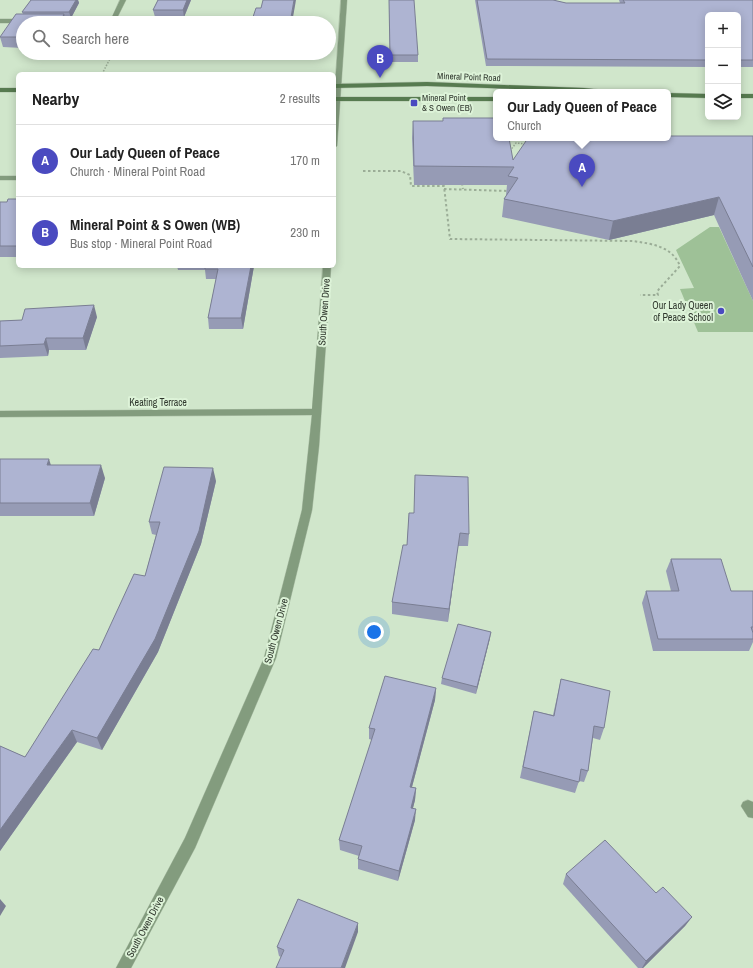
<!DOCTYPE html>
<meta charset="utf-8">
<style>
body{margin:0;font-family:"Archivo Narrow",sans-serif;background:#f2f2f2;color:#222}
.controls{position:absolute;right:12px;top:12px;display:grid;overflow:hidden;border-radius:6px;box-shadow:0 2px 10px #0003}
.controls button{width:36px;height:36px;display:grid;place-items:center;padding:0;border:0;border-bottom:1px solid #e0e0e0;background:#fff;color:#222;font:20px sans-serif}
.you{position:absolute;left:374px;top:632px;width:14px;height:14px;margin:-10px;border:3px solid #fff;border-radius:50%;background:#1a73e8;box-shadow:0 0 0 6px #1a73e833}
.badge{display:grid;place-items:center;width:26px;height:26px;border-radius:50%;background:#4a4ac0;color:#fff;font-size:13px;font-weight:700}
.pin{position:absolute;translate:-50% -33px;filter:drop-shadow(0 1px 2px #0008)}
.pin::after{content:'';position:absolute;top:21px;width:14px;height:12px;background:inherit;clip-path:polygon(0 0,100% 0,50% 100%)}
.popup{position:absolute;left:493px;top:89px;width:178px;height:52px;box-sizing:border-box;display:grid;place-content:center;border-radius:6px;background:#fff;filter:drop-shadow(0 1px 3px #0005);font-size:13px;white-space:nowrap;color:#767676}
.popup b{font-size:15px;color:#222}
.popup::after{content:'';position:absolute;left:50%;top:100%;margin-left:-8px;border:8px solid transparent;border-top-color:#fff}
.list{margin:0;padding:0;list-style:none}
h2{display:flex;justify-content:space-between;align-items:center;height:52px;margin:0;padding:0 16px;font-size:17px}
h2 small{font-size:13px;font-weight:400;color:#767676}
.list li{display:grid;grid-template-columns:26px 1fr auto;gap:12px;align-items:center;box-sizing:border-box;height:72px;padding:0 16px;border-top:1px solid #e0e0e0}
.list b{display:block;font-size:15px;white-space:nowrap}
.list p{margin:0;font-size:13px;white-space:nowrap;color:#767676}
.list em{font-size:13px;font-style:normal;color:#767676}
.icon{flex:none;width:22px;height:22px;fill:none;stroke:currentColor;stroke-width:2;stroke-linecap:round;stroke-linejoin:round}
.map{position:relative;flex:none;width:753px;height:968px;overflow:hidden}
.search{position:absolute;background:#fff;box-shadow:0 2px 10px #0003;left:16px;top:16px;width:320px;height:44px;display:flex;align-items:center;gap:10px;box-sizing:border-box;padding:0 14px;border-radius:22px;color:#767676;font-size:15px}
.panel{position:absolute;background:#fff;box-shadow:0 2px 10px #0003;left:16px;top:72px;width:320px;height:196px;border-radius:6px}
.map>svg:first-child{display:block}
.green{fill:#9ec197}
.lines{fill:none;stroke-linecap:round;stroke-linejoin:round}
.street-casing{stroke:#b0c3ab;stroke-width:1}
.secondary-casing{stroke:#b0c3ab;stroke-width:1}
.path-far1{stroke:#9bad97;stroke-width:1.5;stroke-dasharray:1.5 1.5;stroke-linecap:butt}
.path{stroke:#9bad97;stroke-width:2;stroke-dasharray:2.5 2.5;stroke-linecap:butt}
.street{fill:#839c7e;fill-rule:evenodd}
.secondary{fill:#577b50;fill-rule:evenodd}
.wall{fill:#969bb5}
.shaded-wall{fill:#7a7e93}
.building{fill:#aeb4d2;stroke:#7a7e93}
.poi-dot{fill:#4a4ac0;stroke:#ddf3d8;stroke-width:1.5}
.labels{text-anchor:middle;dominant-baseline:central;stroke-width:4;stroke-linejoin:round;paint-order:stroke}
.far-street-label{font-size:9px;fill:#2f372d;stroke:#ddf3d8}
.far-poi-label{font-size:9px;fill:#2f372d;stroke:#ddf3d8;text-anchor:start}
.poi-label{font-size:10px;fill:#2f372d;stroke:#ddf3d8;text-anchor:end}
.street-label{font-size:10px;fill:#2f372d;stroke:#ddf3d8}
</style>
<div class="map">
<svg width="753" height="968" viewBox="0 0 753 968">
<rect width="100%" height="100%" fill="#d0e6cb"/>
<!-- green -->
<polygon class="green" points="710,227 719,227 753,301 753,332 698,332 680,289 694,288 676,250"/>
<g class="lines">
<!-- street casing -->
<g class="street-casing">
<g id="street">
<polygon points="120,0 126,0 115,22 52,23 49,21 52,19 111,19"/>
<polygon points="341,0 347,0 337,146 334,148 334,101"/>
<polygon points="0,19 24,19 27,21 24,23 0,23"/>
<rect x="0" y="176" width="18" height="4"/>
<polygon points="323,266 331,266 319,446 312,510 276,658 195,848 131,968 116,968 185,838 264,658 302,510 312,415 0,417 0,411 312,409"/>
<polygon points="748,800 753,802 753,818 748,817 741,806 743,802"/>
</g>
</g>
<!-- secondary casing -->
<g class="secondary-casing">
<g id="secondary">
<polygon points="427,82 584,88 603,90 606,92 427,86 334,88 334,84"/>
<rect x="0" y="88" width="18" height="4"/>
<polygon points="668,93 708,94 708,98 668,97"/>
<rect x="738" y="94" width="15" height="4"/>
<rect x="334" y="97" width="162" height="4"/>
</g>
</g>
<!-- path-far1 -->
<g class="path-far1">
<polyline points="102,74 113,53"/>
<polyline points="510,151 516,143 526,144"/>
</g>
<!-- path -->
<g class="path">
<path d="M363 171H401L410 175 411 186H444L450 239 633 241C652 244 672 246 680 266L659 289 657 292 658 295H640"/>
<polyline points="462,183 463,189"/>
<polyline points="444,189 508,191"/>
</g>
<!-- street -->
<use href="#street" class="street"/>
<!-- secondary -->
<use href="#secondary" class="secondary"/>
</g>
<!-- wall -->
<g class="wall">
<polygon points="31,0 78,0 79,3 71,18 65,18 66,23 23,23 23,48 3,47 0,37 23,14 22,12"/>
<polygon points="158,0 191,0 184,17 155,17 153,10"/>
<polygon points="389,0 418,55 418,62 390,62"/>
<polygon points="475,0 553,0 566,3 620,3 619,0 753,0 753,67 738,67 738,15 708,15 708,67 486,66"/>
<polygon points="251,53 286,53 285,59 251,59"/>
<polygon points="443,118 513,160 753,136 753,301 714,215 609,240 502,217 504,199 507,195 506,195 507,185 414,185 412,138 413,121 443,121"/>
<polygon points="18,199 18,257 0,257 0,202 7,202"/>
<polygon points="177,266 254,266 243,329 209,329 208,318 216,279 206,279 205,270 178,270"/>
<polygon points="97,317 86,350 49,350 48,356 0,358 0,321"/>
<polygon points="0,459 51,465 105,478 94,516 0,516"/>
<polygon points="216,481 201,544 158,652 102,750 77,742 0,851 0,746 25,757 99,650 145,576 156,535 152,534 149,522"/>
<polygon points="409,513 469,534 468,546 458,546 448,622 392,614 392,602 407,545"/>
<polygon points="671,559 731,591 753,591 753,642 749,651 653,651 642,603 646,591 671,591 666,571"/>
<polygon points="490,638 476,694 441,684 442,678"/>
<polygon points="561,679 604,728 600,740 593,738 588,771 584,782 579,781 575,793 520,778 534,711 553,715"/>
<polygon points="436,688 435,700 412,787 416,788 415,800 413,808 415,820 398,881 358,869 358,859 359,856 340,850 339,840 372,740 369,739 369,728"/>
<polygon points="566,874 656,893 692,917 685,926 643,968 638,968 563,884"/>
<polygon points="358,932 281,957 279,956 277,947"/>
</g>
<!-- shaded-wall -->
<g class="shaded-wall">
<polygon points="76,0 78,0 79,3 71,18 69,12"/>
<polygon points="187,0 191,0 184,17 183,10"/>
<polygon points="294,0 296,0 292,23 290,23"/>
<polygon points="64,14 66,23 60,23"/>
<polygon points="719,197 714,215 609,240 613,221"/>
<polygon points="251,266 254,266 243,329 241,318"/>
<polygon points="94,305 97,317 86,350 83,338"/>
<polygon points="46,338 49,350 48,356 44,344"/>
<polygon points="49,459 53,472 47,465"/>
<polygon points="101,465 105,478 94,516 90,503"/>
<polygon points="213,468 216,481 201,544 158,652 102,750 97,738"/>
<polygon points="460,533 458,546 448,622 449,609"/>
<polygon points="491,632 490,638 476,694 477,687"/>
<polygon points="436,688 435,700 409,798 410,787"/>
<polygon points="72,730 77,742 0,851 0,830"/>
<polygon points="416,788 415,800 410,819 411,808"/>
<polygon points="416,809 415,820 398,881 399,871"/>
<polygon points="0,899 6,906 0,916"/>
<polygon points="692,917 685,926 643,968 642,968 646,961"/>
<polygon points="358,923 358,932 345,968 341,968"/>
</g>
<!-- building -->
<g class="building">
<polygon points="31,0 76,0 69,12 22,12"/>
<polygon points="158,0 187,0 183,10 153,10"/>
<polygon points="263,0 294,0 290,23 251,23 256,8 261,8"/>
<polygon points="389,0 414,0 418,55 390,55"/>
<polygon points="477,0 553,0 566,3 625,3 623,0 753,0 753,60 738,60 738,15 708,15 708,60 487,59"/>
<polygon points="16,14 64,14 60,23 23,23 23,37 0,37"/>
<polygon points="443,118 496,118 496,138 509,138 513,160 528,138 668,138 668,136 753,136 753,267 719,197 613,221 504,199 518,178 508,176 514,167 414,166 413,121 443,121"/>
<polygon points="8,199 18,199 18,246 0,246 0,202 7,202"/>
<polygon points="205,266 251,266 241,318 208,318 218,269 205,269"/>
<polygon points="94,305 83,338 46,338 44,344 0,346 0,321 22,320 25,309"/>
<polygon points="0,459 49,459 47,465 101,465 90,503 0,503"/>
<polygon points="164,467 213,468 199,531 155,639 97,738 72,730 0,830 0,746 25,757 93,649 99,650 134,574 145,576 160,522 149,522"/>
<polygon points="415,475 468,477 469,534 460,533 449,609 392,602 403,545 407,545 409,513 414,513"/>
<polygon points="671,559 721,559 731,591 753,591 753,627 751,627 753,633 753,639 658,639 646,591 679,591"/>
<polygon points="458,624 491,632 477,687 442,678"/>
<polygon points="385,676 436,688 410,787 416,788 411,808 416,809 399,871 358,859 362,846 339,840 375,729 369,728"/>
<polygon points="561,679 610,691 604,728 594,726 588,771 581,769 579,782 523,767 534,711 554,716"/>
<polygon points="605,840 656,893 663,887 692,917 646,961 566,874"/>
<polygon points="298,899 358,923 341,968 276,968 284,950 277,947"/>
</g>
<!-- markers -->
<g class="poi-dot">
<rect x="410" y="99" width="8" height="8" rx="2"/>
<circle cx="721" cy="311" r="4"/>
</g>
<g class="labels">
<!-- far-street labels -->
<g class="far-street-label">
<text transform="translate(469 77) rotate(2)">Mineral Point Road</text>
</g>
<!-- far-poi labels -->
<g class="far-poi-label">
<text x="422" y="98">Mineral Point<tspan x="422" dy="10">&amp; S Owen (EB)</tspan></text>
</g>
<!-- poi labels -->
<g class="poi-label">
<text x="713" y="305">Our Lady Queen<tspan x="713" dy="12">of Peace School</tspan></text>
</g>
<!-- street labels -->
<g class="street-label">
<text transform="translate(324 312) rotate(-86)">South Owen Drive</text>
<text x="158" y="402">Keating Terrace</text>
<text transform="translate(276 631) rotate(-75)">South Owen Drive</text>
<text transform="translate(145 927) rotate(-62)">South Owen Drive</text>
</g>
</g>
</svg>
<div class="controls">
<button>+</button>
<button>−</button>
<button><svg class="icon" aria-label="layers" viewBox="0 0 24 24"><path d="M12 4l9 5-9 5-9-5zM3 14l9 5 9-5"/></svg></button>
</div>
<div class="you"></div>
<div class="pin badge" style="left:582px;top:187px">A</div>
<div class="popup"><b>Our Lady Queen of Peace</b>Church</div>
<div class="pin badge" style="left:380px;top:78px">B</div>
<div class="search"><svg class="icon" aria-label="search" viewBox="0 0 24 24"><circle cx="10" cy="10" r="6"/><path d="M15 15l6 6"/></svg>Search here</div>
<section class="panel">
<h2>Nearby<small>2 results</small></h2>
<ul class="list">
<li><span class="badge">A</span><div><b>Our Lady Queen of Peace</b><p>Church · Mineral Point Road</p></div><em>170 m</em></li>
<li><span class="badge">B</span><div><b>Mineral Point &amp; S Owen (WB)</b><p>Bus stop · Mineral Point Road</p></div><em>230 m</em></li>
</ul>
</section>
</div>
